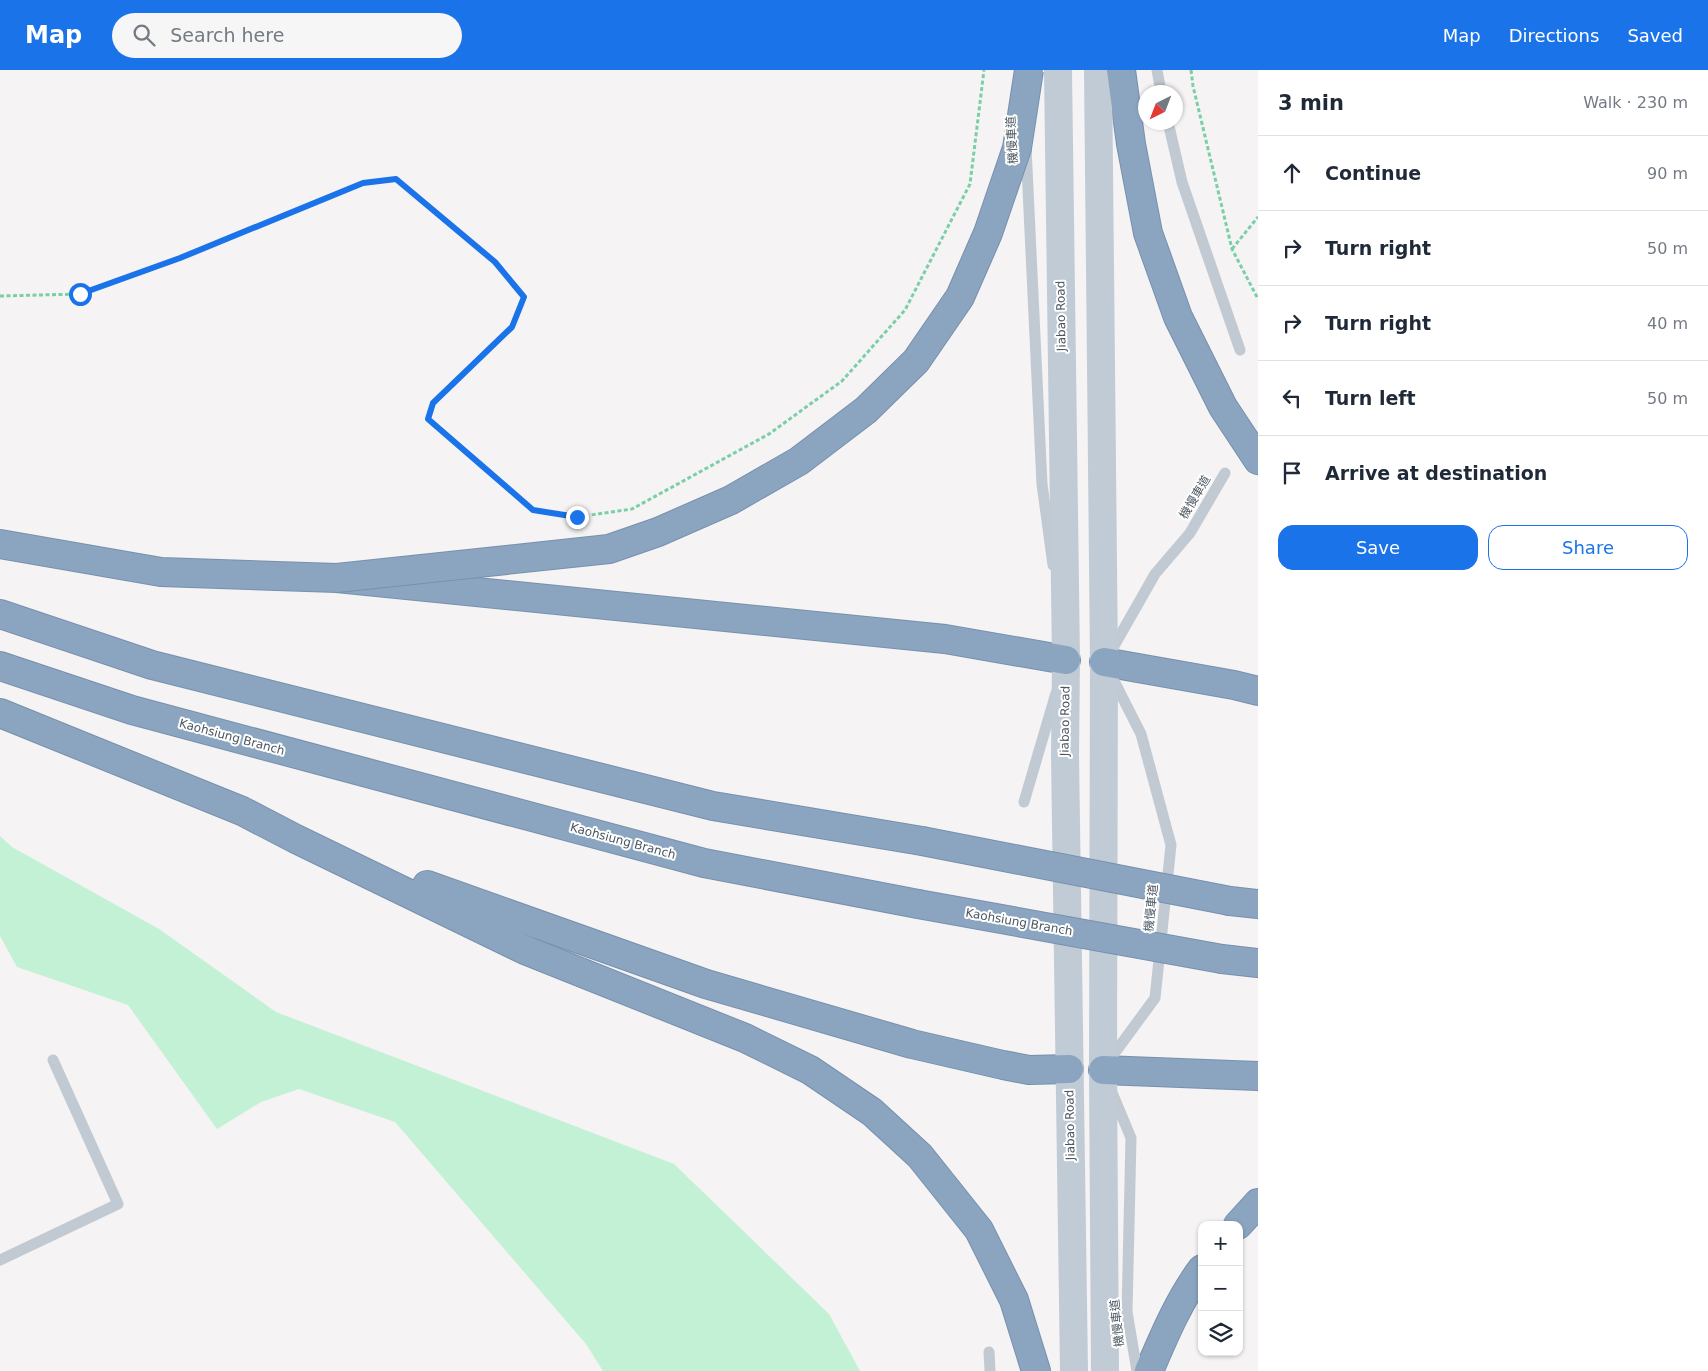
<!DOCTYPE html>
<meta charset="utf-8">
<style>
body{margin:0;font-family:"DejaVu Sans","Noto Sans TC",sans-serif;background:#f6f6f7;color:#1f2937}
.controls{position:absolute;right:15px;bottom:15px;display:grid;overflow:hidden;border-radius:10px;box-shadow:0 1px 4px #0004}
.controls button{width:45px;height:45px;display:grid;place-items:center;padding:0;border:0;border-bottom:1px solid #e0e1e3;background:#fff;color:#1f2937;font:25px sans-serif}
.compass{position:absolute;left:1138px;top:15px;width:45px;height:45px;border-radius:50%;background:#fff;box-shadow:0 1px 4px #0004;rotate:222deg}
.stop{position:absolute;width:15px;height:15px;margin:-11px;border:4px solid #1a73e8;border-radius:50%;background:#fff}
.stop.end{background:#1a73e8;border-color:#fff;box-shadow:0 1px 5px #0008}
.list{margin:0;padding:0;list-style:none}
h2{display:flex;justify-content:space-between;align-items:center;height:65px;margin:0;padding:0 20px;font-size:21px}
h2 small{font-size:16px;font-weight:400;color:#747a83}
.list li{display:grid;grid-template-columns:32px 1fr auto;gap:15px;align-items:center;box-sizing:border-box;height:75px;padding:0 20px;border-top:1px solid #e0e1e3}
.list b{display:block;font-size:19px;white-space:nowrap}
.list em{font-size:16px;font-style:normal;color:#747a83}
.actions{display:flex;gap:10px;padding:15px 20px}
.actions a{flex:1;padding:11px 0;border:1px solid #1a73e8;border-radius:15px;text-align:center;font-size:18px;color:#1a73e8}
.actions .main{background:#1a73e8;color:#fff}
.icon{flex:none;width:28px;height:28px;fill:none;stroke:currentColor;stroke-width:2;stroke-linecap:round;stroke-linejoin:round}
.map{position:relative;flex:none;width:1258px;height:1301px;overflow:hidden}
header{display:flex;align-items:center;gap:30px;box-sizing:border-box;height:70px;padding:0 25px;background:#1a73e8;color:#fff}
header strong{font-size:24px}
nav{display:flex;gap:28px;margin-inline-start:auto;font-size:18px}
.search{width:350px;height:45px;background:#f6f6f7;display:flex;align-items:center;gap:12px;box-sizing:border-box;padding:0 18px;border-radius:28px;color:#747a83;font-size:19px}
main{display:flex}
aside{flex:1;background:#fff}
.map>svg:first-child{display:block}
.green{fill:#c3f1d5}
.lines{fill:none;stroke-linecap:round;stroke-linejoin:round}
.highway-casing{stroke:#7690ad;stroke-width:30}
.path{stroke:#7ad0a6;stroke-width:3;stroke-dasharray:4 2.5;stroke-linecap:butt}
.lane{stroke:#c1cad2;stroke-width:11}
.secondary{stroke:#c1cbd6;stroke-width:28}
.highway{stroke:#8ba5c1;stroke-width:28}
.highway-bridge-casing{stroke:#7690ad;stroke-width:30;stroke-linecap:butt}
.highway-bridge{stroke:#8ba5c1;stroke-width:28}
.route{stroke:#1a73e8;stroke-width:6}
.labels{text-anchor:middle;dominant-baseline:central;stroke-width:4;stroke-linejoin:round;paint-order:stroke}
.street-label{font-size:12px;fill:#4a5661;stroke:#fff}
</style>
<header>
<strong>Map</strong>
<div class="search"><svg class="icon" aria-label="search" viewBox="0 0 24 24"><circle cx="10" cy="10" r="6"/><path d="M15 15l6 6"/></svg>Search here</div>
<nav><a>Map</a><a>Directions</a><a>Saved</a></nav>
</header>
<main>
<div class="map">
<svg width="1258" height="1301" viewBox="0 0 1258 1301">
<rect width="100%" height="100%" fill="#f5f3f3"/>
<!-- green -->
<polygon class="green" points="0,766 12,777 159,859 276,942 674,1094 829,1244 860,1301 603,1301 586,1274 395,1052 299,1019 261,1032 217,1059 128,935 17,897 0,866"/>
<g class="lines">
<!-- highway casing -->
<g class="highway-casing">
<g id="highway">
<polyline points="1121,0 1131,74 1148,163 1178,247 1223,337 1258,390"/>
<polyline points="0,474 161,502 337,508 945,569 1066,590"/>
<polyline points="0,544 152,595 713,736 922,771"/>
<polyline points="1104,592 1234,615 1258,621"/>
<polyline points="0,596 132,640 704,793 918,834"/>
<polyline points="0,643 242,741 296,769 525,880 745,968 810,1000 872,1042 920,1086 979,1160 1014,1230 1036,1301"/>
<polyline points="427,815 706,914 912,974 1003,995 1029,1000 1069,999"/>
<polyline points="1230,831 1258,834"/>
<polyline points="1222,889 1258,893"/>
<polyline points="1103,1000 1258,1006"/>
<polyline points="1238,1155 1258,1133"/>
<path d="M1149 1301C1164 1266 1179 1230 1202 1199"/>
</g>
</g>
<!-- path -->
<g class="path">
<polyline points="1191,0 1193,16 1232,179 1258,229"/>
<polyline points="1232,179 1258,147"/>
<polyline points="0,226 80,224 180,188 363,113 396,109 495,192 524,227 512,257 433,333 428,349 533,440 577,447 632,439 769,364 842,311 905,240 970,114 984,0"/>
</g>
<!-- lane -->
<g class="lane">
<polyline points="1157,0 1161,22"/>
<polyline points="1168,52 1182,112 1240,280"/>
<polyline points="1026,77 1042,414 1053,495"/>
<polyline points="1110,583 1155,504 1190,463 1225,403"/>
<polyline points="1024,732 1056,623"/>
<polyline points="1108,992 1155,928 1171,775 1141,664 1111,605"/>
<polyline points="1111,1020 1131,1068 1127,1242 1137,1301"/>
<polyline points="0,1190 118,1134 53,990"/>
<polyline points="989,1282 990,1301"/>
</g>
<!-- secondary -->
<g class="secondary">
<polyline points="1058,0 1066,590 1065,685 1074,1301"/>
<polyline points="1098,0 1104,592 1103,1000 1105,1301"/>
</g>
<!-- highway -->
<use href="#highway" class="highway"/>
<!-- highway-bridge casing -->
<g class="highway-bridge-casing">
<g id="highway-bridge">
<polyline points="337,508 609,479 658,462 731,430 799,391 866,340 916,291 960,227 988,163 1017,78 1029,0"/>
<polyline points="922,771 1230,831"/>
<polyline points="918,834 1222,889"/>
</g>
</g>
<!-- highway-bridge -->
<use href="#highway-bridge" class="highway-bridge"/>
</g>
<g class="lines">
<!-- route -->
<polyline class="route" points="80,224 180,188 363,113 396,109 495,192 524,227 512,257 433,333 428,349 533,440 577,447"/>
</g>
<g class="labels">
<!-- street labels -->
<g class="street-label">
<text transform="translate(1012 70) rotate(-93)">機慢車道</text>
<text transform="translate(1061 246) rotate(-91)">Jiabao Road</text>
<text transform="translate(1195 427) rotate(-59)">機慢車道</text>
<text transform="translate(1065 651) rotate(-89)">Jiabao Road</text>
<text transform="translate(232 667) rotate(15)">Kaohsiung Branch</text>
<text transform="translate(623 771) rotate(15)">Kaohsiung Branch</text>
<text transform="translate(1151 838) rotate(-84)">機慢車道</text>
<text transform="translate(1019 852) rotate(10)">Kaohsiung Branch</text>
<text transform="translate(1070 1055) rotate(-91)">Jiabao Road</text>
<text transform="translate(1117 1253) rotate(-96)">機慢車道</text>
</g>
</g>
</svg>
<div class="controls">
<button>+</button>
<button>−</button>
<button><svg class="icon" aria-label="layers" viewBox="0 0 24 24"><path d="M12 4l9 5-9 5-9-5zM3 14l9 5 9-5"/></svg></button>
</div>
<svg class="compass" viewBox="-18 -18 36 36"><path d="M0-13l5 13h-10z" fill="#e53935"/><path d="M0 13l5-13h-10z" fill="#747a83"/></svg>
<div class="stop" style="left:80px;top:224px"></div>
<div class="stop end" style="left:577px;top:447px"></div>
</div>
<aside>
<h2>3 min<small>Walk · 230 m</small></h2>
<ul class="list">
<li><svg class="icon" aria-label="ahead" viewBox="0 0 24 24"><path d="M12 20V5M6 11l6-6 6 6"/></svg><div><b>Continue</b></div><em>90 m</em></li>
<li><svg class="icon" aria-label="right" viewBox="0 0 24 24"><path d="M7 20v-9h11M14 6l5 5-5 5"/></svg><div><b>Turn right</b></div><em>50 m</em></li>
<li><svg class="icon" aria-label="right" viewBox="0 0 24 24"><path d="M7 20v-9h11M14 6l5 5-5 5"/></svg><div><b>Turn right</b></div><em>40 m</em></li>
<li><svg class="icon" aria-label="left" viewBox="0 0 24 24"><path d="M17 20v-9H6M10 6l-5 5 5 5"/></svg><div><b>Turn left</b></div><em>50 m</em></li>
<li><svg class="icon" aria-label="arrive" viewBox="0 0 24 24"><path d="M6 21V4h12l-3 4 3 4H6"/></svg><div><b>Arrive at destination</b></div></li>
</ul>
<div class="actions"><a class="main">Save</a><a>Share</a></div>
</aside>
</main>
